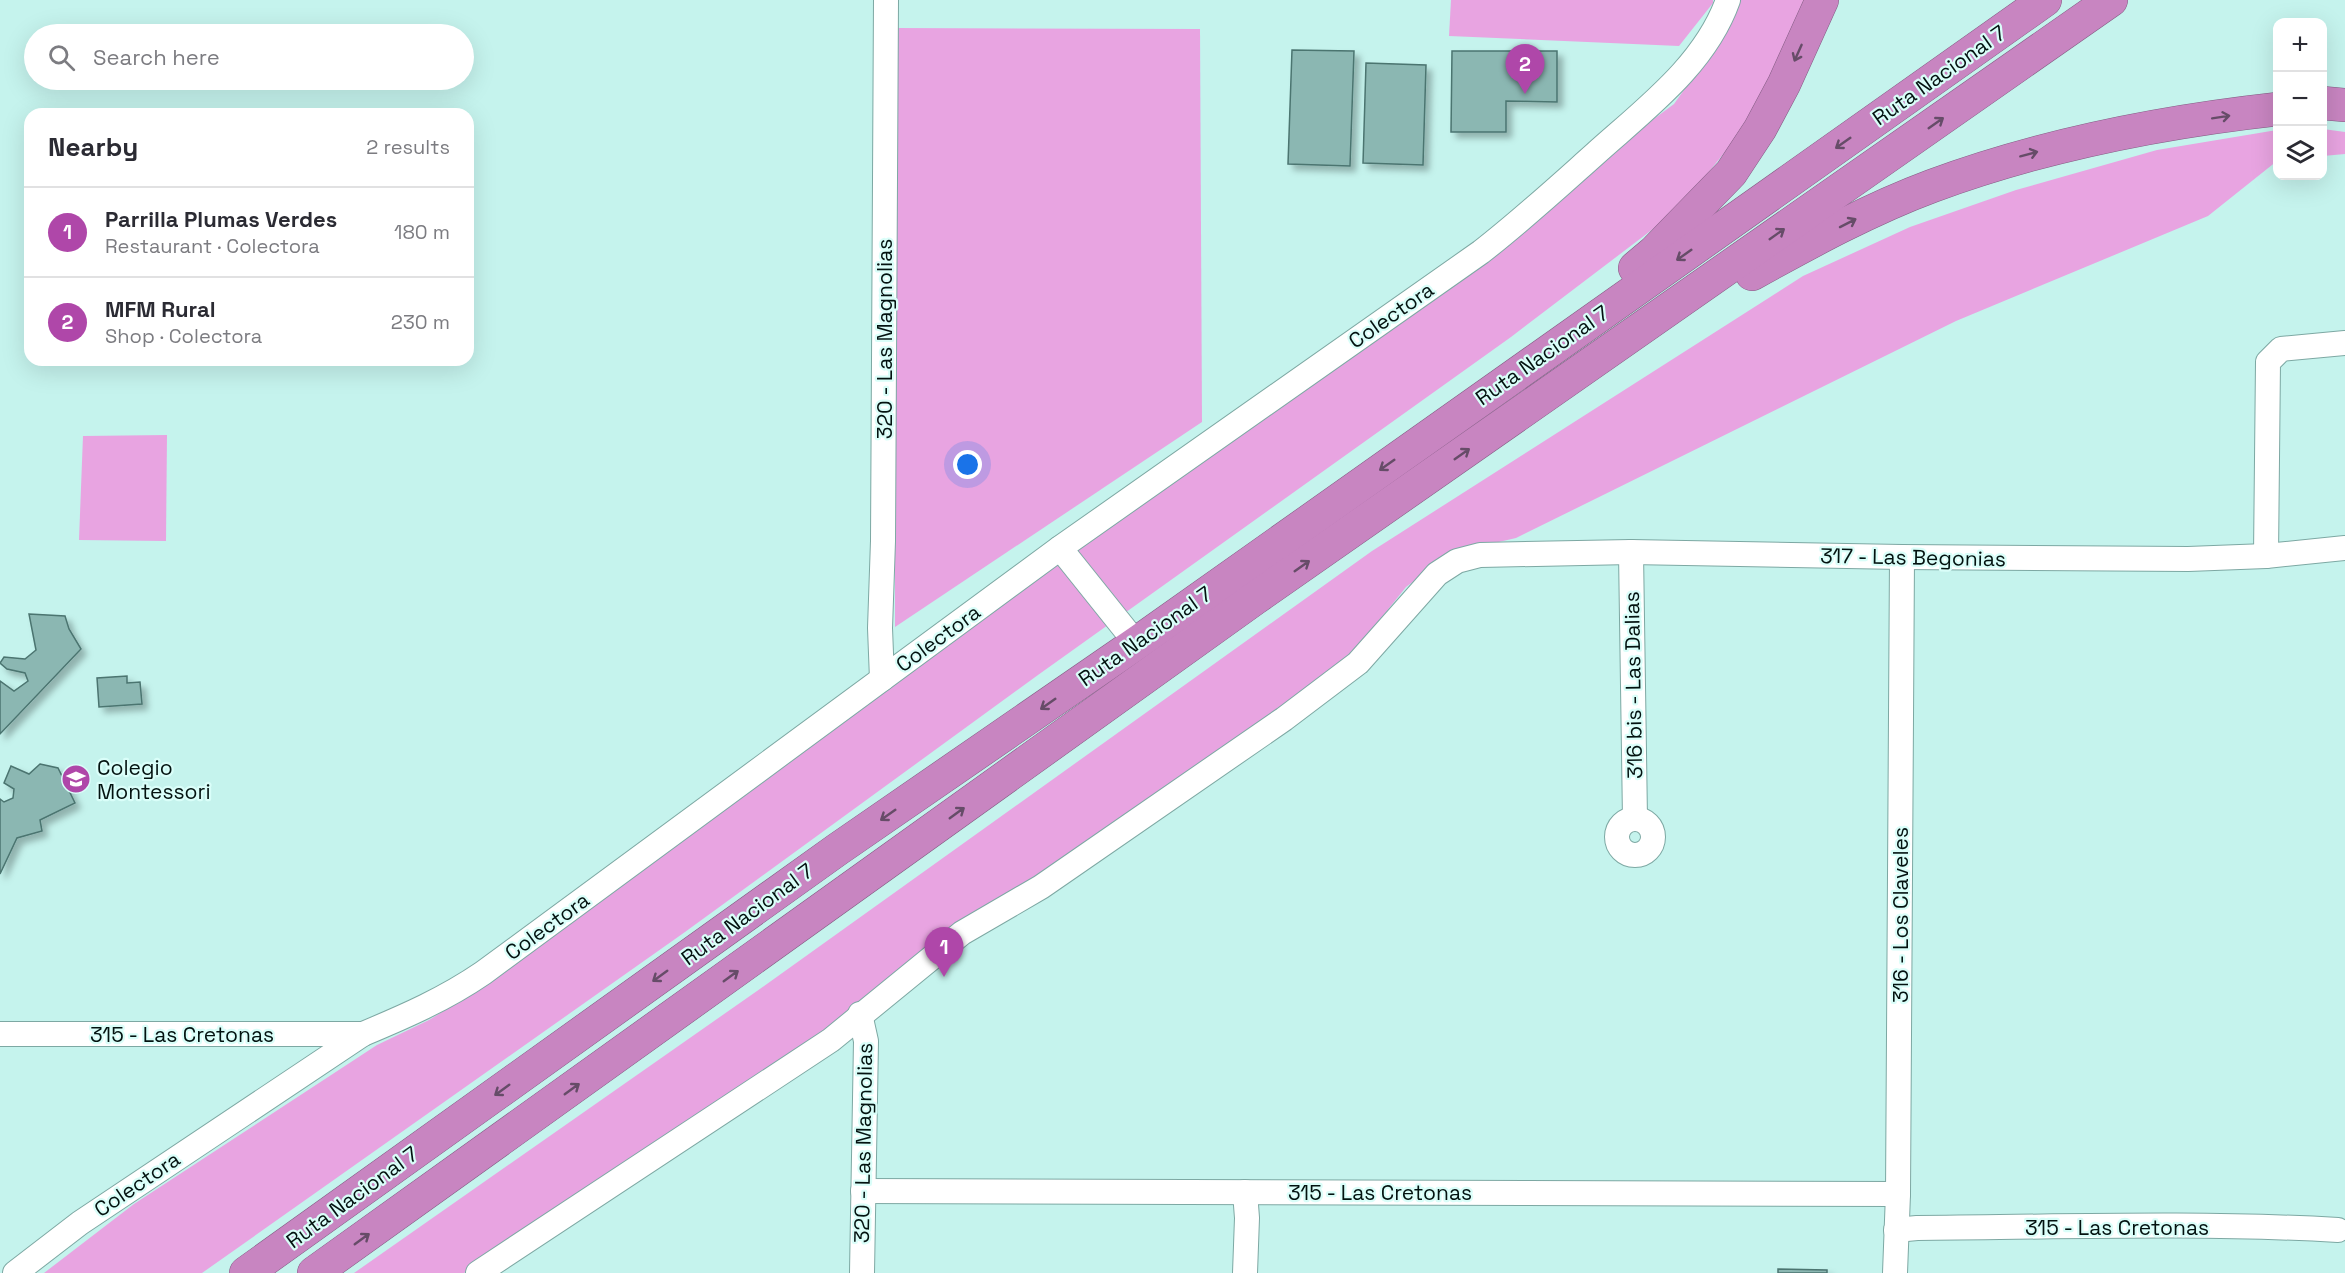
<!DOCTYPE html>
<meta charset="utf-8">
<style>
body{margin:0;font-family:"Space Grotesk",sans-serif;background:#f7f7f7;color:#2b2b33}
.controls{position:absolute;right:18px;top:18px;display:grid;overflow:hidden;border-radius:12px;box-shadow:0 6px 24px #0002}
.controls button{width:54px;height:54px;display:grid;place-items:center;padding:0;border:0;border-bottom:2px solid #e1e1e2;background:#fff;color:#2b2b33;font:30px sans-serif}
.you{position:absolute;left:968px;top:465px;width:21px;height:21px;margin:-15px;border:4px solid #fff;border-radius:50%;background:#1a73e8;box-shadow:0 0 0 9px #1a73e833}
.badge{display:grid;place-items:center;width:39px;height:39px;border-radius:50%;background:#af47a9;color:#fff;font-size:20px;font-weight:700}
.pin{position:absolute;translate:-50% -50px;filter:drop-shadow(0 2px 3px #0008)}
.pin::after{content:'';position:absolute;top:32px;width:21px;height:18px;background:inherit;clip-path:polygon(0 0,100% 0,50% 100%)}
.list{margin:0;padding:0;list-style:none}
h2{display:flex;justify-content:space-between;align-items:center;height:78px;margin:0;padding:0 24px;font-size:26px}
h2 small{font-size:20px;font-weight:400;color:#7c7c81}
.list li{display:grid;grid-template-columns:39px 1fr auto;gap:18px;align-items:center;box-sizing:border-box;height:90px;padding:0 24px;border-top:2px solid #e1e1e2}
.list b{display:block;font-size:22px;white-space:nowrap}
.list p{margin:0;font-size:20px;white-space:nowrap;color:#7c7c81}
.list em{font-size:20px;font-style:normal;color:#7c7c81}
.icon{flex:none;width:33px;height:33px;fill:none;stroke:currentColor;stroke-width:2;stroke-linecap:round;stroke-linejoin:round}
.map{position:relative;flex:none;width:2345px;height:1273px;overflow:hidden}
.search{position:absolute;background:#fff;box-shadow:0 6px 24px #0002;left:24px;top:24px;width:450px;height:66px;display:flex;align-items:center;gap:15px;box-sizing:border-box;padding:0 21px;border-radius:33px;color:#7c7c81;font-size:22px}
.panel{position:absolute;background:#fff;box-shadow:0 6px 24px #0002;left:24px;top:108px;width:450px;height:258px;border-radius:18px}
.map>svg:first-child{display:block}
.green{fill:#e8a4e1}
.building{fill:#8bb7b2;stroke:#4b7470;stroke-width:1.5;filter:url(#shadow)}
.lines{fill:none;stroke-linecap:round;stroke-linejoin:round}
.minor-casing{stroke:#7da8a3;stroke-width:26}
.motorway-casing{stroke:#835d83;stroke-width:34}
.minor{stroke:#fff;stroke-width:24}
.motorway{stroke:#c885c1;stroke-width:33}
.oneway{stroke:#664c68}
.labels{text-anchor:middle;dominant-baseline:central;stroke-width:4.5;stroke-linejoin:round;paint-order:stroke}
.street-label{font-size:21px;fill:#031210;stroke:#dafef9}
.poi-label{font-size:21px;fill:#031210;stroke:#dafef9;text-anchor:start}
</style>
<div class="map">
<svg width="2345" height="1273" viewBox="0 0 2345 1273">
<defs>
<filter id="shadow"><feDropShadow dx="5.5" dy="5.5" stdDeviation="3" flood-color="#0004"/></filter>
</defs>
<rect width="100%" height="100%" fill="#c5f3ed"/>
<!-- green -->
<g class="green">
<polygon points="1451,0 1713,0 1713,3 1679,46 1449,36"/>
<polygon points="1739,0 1808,0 1759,110 1678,210 1511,337 1038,675 685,932 202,1273 44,1273 134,1204 377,1045 429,1020 481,988 1674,104 1713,49"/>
<polygon points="895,28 1200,29 1202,422 895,627"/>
<polygon points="2323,129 2345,132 2345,154 2323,156"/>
<polygon points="2277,130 2277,161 2208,216 1956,321 1516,538 1451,553 1406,587 1358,647 1254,730 814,1044 464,1273 354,1273 757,991 1372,551 1803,276 1910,227 2016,190 2157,150"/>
<polygon points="167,435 166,541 79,540 83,436"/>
</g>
<!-- building -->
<g class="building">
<polygon points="1292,50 1354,51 1350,166 1288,164"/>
<polygon points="1452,51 1557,51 1557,102 1506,101 1506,132 1451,132"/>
<polygon points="1366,63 1426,65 1423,165 1363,163"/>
<polygon points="29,614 65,616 69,629 81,649 0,734 0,681 14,691 28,681 25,673 7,669 0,663 4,657 25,659 36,650"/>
<polygon points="127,676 127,683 140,682 142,704 99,707 97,678"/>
<polygon points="40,764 58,768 75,803 40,820 42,831 17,838 0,874 0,799 4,802 13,798 14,789 4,783 11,766 29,774"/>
<polygon points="1778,1269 1827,1270 1827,1273 1778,1273"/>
</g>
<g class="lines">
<!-- minor casing -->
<g class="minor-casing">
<g id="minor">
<polyline points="1060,548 1136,643"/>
<polyline points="1631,552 1635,819"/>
<polyline points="2266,556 2268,362 2281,349 2345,343"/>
<polyline points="882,679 880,628 883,541 886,0"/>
<circle cx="1635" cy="837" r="18"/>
<polyline points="860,1014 866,1041 862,1273"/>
<polyline points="0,1034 363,1034"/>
<polyline points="863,1191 1898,1194"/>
<polyline points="1245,1192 1247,1218 1245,1273"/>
<path d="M1896 1230 1917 1228C2057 1227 2198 1222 2338 1230"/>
<path d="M15 1273 80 1223 363 1034C406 1016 445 999 483 973L1060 548 1481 252C1521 221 1558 187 1595 154 1645 109 1705 65 1728 0"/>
<polyline points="478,1273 831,1040 962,933 1041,887 1284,719 1358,663 1437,574 1457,561 1480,555 1631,552 1902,557 2188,559 2266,556 2345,548"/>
<polyline points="1895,1273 1898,1194 1902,557"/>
</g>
</g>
<!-- motorway casing -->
<g class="motorway-casing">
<g id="motorway">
<polyline points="2322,103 2345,105"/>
<polyline points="1635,268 1654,252 1731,173 1760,129 1784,84 1822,0"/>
<path d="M1752 274C1810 242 1870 209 1932 186 2043 145 2160 122 2278 109"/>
<polyline points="246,1273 838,849 1141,640 2045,0"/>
<polyline points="314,1273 1254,599 2111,0"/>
</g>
</g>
<!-- minor -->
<use href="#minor" class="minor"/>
<!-- motorway -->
<use href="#motorway" class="motorway"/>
</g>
<!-- one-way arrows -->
<defs><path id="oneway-shaft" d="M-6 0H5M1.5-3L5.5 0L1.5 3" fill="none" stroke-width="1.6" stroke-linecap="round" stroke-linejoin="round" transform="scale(1.5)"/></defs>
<g class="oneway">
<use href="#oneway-shaft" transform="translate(1798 53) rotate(114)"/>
<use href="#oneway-shaft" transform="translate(2221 117) rotate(-9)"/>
<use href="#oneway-shaft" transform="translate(1936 123) rotate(-35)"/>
<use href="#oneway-shaft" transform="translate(1843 143) rotate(145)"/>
<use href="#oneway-shaft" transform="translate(2029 154) rotate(-15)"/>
<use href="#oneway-shaft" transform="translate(1848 223) rotate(-27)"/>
<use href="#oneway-shaft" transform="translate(1777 234) rotate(-35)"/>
<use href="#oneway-shaft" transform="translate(1684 255) rotate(145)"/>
<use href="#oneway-shaft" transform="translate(1462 454) rotate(-35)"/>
<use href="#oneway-shaft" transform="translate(1387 465) rotate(145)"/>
<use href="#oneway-shaft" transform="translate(1302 566) rotate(-35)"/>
<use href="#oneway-shaft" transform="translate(1048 704) rotate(145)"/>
<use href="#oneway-shaft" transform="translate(957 813) rotate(-36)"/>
<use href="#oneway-shaft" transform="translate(888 815) rotate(145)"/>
<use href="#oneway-shaft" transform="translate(660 976) rotate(144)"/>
<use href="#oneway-shaft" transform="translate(731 976) rotate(-36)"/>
<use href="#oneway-shaft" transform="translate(572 1089) rotate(-36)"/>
<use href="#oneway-shaft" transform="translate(502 1090) rotate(144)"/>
<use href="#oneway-shaft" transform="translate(362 1239) rotate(-36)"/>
</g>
<!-- icons -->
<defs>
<g id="school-disc" transform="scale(1.5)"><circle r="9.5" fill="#af47a9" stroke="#dafef9"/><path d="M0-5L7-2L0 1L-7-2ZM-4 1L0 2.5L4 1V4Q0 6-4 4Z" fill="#fff"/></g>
</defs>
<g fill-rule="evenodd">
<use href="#school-disc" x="76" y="779"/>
</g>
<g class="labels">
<!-- street labels -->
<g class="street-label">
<text transform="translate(1939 75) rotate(-35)">Ruta Nacional 7</text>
<text transform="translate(1391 315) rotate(-35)">Colectora</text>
<text transform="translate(884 339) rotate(-90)">320 - Las Magnolias</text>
<text transform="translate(1542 355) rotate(-35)">Ruta Nacional 7</text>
<text transform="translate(1913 557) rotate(1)">317 - Las Begonias</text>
<text transform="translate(1145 636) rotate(-35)">Ruta Nacional 7</text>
<text transform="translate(938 638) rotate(-36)">Colectora</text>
<text transform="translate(1633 685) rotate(-91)">316 bis - Las Dalias</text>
<text transform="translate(747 914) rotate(-36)">Ruta Nacional 7</text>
<text transform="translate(1900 915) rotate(-90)">316 - Los Claveles</text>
<text transform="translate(547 926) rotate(-36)">Colectora</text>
<text x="182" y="1034">315 - Las Cretonas</text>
<text transform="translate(863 1143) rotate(-89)">320 - Las Magnolias</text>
<text transform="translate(137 1184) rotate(-34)">Colectora</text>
<text x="1380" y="1192">315 - Las Cretonas</text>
<text transform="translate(352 1197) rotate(-36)">Ruta Nacional 7</text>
<text x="2117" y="1227">315 - Las Cretonas</text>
</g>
<!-- poi labels -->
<g class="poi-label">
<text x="97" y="767">Colegio<tspan x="97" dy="24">Montessori</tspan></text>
</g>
</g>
</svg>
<div class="controls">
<button>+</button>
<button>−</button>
<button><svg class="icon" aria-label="layers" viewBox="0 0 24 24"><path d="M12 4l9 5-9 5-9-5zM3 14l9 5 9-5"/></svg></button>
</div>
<div class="you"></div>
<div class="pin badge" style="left:944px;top:977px">1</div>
<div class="pin badge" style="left:1525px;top:94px">2</div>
<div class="search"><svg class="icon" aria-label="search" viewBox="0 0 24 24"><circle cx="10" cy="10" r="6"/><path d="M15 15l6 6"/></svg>Search here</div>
<section class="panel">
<h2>Nearby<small>2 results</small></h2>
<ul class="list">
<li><span class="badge">1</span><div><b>Parrilla Plumas Verdes</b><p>Restaurant · Colectora</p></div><em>180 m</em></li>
<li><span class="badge">2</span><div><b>MFM Rural</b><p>Shop · Colectora</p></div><em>230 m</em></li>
</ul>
</section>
</div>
